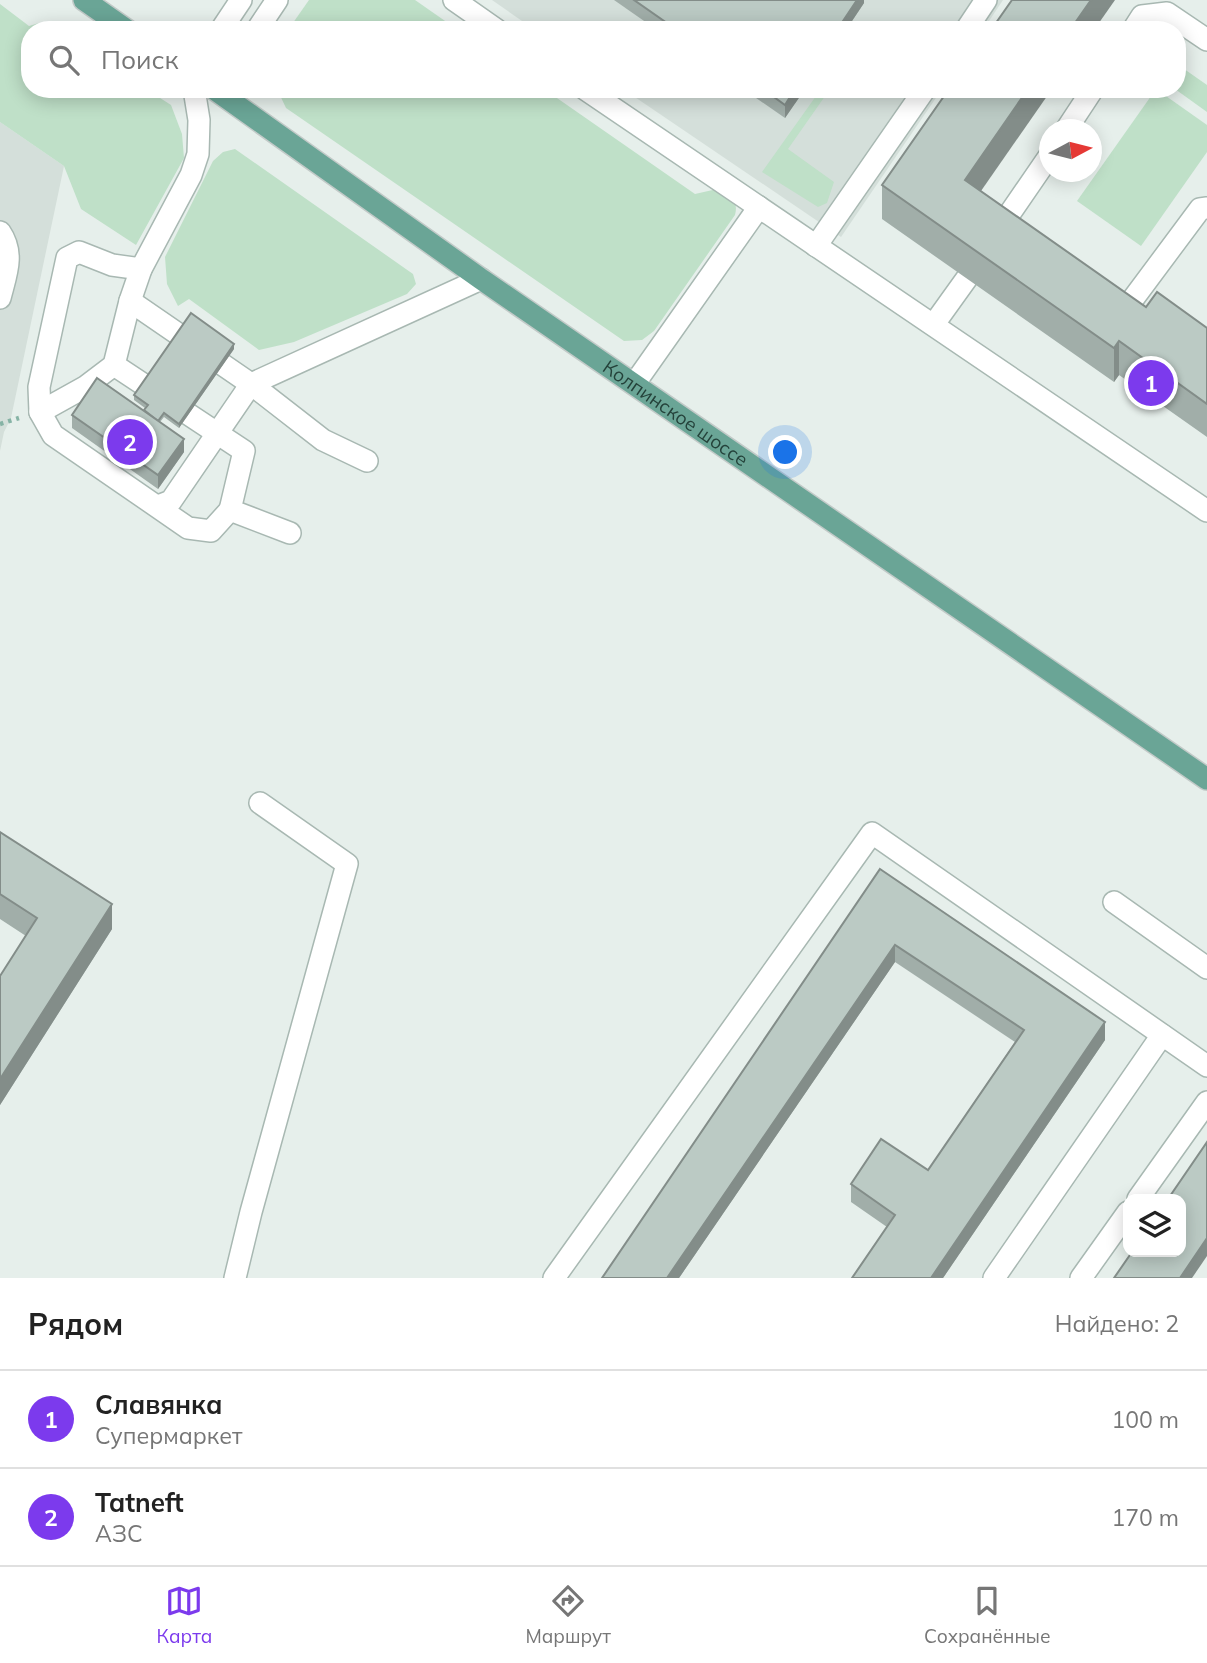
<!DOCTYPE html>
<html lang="ru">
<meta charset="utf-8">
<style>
body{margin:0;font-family:Mulish,sans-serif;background:#f6f6f6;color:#222}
.controls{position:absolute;right:21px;bottom:21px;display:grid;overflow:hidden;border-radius:14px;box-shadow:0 4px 18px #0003}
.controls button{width:63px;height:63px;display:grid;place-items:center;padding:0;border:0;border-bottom:2px solid #e0e0e0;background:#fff;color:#222;font:35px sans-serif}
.compass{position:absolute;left:1039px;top:119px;width:63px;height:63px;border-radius:50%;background:#fff;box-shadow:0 4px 18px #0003;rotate:83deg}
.you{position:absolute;left:786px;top:453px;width:24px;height:24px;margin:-18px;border:5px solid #fff;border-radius:50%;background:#1a73e8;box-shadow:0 0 0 10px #1a73e833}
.badge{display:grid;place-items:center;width:46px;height:46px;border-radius:50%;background:#7c3aed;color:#fff;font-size:23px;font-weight:700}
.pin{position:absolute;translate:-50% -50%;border:4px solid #fff;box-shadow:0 2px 7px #0006}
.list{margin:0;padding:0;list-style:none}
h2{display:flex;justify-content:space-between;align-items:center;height:91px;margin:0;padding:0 28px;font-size:30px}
h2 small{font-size:23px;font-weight:400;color:#767676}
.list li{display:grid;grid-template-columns:46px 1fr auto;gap:21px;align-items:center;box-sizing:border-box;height:98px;padding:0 28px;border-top:2px solid #e0e0e0}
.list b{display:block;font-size:26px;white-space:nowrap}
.list p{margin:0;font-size:23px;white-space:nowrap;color:#767676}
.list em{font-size:23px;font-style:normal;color:#767676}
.icon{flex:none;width:38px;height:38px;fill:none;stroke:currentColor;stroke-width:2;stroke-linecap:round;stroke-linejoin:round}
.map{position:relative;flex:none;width:1207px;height:1278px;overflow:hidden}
.search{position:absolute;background:#fff;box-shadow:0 4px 18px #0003;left:21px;right:21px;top:21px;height:77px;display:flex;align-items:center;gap:18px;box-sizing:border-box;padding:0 24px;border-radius:28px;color:#767676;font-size:26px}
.sheet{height:287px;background:#fff}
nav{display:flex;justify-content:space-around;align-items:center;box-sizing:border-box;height:98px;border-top:2px solid #e0e0e0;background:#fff;font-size:19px;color:#767676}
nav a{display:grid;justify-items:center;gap:4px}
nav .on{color:#7c3aed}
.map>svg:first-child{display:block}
.built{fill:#d4dfda}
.green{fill:#bfe0c8}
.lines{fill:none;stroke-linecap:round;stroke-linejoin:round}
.minor-casing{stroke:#a8b8b2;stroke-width:24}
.major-casing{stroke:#c2cac8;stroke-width:24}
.path{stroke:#86b3a5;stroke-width:4.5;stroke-dasharray:3.5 5;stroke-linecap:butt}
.minor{stroke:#fff;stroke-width:21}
.major{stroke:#6aa596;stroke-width:21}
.wall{fill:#a1aea9}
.shaded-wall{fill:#838d89}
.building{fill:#bbcac4;stroke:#838d89;stroke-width:2}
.labels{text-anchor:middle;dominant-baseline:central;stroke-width:5;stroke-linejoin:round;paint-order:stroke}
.street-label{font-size:19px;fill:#24423a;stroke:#f7fbf9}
</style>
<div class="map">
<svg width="1207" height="1278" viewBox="0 0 1207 1278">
<rect width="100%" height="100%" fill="#e6efeb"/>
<!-- built -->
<g class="built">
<polygon points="492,0 1003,0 983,30 535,30"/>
<polygon points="623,89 942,89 841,237"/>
<polygon points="0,122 64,166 11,418 4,432 0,451"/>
</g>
<!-- green -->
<g class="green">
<polygon points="309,0 415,0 458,30 288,30"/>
<polygon points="0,4 29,26 39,23 49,30 30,30 30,89 146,89 171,105 182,134 184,158 136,245 81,209 64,166 0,122"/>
<polygon points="1177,64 1207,85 1207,112 1175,89 1177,89"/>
<path d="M277 89H544L695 194 717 189C730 195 739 200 735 215L654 331 642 340 624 341 286 108Z"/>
<polygon points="821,89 830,89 788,149 834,182 827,203 818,207 762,172"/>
<polygon points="1156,89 1207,125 1207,152 1141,246 1077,201"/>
<polygon points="235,149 413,274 416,284 407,294 294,342 259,350 189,299 178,306 167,284 165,257 213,161 223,152"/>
</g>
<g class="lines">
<!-- minor casing -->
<g class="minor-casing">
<g id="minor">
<polyline points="454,0 497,30"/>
<polyline points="221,30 241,0"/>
<polyline points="257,30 277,0"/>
<polyline points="966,30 986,0"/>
<polyline points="1133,30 1142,16 1167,13 1207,40"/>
<polyline points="585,89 1207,511"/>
<polyline points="1066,130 1093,89"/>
<path d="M0 232C15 254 6 274 0 298"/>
<polyline points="995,235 1050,155"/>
<polyline points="816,246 925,89"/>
<polyline points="141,269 112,265 79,252 67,258 39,387 40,412 53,435 188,528 211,531 230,510"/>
<polyline points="1133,299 1200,209 1207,208"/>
<polyline points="130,301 251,384 323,440 367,461"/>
<polyline points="934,324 967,278"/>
<polyline points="114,365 244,451 230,510 290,533"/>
<polyline points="635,383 759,207"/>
<polyline points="40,412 85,387 114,365 130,301 141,269 191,175 198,154 199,120 194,89"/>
<polyline points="158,506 171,501 251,384 481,279"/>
<polyline points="1114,902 1207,968"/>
<polyline points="1138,1199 1207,1102"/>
<polyline points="235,1278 251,1212 347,864 260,803"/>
<polyline points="554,1278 872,833 1207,1066"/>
<polyline points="994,1278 1162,1035"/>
<polyline points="1081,1278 1128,1212"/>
</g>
</g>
<!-- major casing -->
<g class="major-casing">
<g id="major">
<polyline points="84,0 127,30"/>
<path id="s1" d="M214 89 481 279 1207 779"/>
</g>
</g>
<!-- path -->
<polyline class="path" points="0,424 19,418"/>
<!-- minor -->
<use href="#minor" class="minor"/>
<!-- major -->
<use href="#major" class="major"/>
</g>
<!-- wall -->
<g class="wall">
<polygon points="614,0 864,0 864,3 846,30 657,30"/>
<polygon points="743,89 805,89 785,118"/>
<polygon points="882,185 981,191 1146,307 1207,328 1207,437 1119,375 1114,382 882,219"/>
<polygon points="234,349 179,428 164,417 160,422 184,452 158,489 72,428 72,415 144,410 145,408 134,400 134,395"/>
<polygon points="0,832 112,929 0,1105 0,976 26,936 0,919"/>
<polygon points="880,869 1105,1040 943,1278 852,1278 887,1227 851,1202 851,1184 928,1170 1015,1042 895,962 679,1278 602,1278"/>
</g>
<!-- shaded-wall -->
<g class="shaded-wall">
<polygon points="857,0 864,0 864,3 846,30 837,30"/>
<polygon points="1091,0 1115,0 1094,30 1070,30"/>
<polygon points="795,89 805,89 785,118 785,105"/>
<polygon points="1028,89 1052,89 965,214 965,180"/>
<polygon points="1119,341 1119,375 1114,382 1114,348"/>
<polygon points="234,344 234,349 179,428 179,424"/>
<polygon points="184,439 184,452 158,489 158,475"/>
<polygon points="112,904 112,929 0,1105 0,1079"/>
<polygon points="895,945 895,962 679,1278 667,1278"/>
<polygon points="1105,1022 1105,1040 943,1278 931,1278"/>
<polygon points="1207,1238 1207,1256 1192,1278 1180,1278"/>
</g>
<!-- building -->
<g class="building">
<polygon points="634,0 857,0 837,30 677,30"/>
<polygon points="1012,0 1091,0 1070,30 991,30"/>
<polygon points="763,89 795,89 785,105"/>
<polygon points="949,89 1028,89 965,180 1146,307 1157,292 1207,328 1207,404 1119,341 1114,348 882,185"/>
<polygon points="191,313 234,344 179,424 164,413 158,421 144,410 148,405 134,395"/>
<polygon points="97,378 184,439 158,475 72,415"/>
<polygon points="0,832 112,904 0,1079 0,976 37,918 0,894"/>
<polygon points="880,869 1105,1022 931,1278 852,1278 895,1215 851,1184 881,1139 928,1170 1024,1030 895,945 667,1278 602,1278"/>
<polygon points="1207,1142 1207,1238 1180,1278 1114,1278 1132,1252 1181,1252 1181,1199 1168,1199"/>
</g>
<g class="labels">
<!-- street labels -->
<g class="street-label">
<text stroke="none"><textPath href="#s1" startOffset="564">Колпинское шоссе</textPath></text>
</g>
</g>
</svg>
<div class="controls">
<button><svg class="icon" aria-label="layers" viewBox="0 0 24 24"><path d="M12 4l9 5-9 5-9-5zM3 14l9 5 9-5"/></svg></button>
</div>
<svg class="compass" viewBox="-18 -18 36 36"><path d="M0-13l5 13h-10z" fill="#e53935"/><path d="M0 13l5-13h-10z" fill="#767676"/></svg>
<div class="you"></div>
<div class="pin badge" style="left:1151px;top:383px">1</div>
<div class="pin badge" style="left:130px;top:442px">2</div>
<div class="search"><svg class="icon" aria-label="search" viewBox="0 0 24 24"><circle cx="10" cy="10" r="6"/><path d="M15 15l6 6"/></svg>Поиск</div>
</div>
<section class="sheet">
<h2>Рядом<small>Найдено: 2</small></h2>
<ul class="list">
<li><span class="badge">1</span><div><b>Славянка</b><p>Супермаркет</p></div><em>100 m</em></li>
<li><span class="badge">2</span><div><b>Tatneft</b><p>АЗС</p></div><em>170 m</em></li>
</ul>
</section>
<nav>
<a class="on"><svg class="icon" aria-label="map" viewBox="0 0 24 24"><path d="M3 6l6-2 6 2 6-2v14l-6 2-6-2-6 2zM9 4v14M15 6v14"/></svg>Карта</a>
<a><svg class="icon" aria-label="directions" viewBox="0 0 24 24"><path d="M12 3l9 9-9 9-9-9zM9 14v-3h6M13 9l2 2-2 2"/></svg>Маршрут</a>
<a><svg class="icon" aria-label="saved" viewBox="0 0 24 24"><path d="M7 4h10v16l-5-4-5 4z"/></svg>Сохранённые</a>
</nav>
